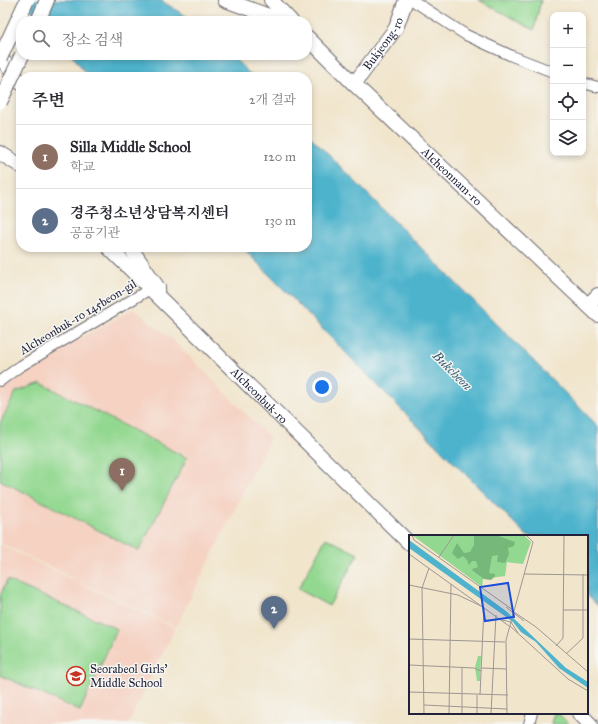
<!DOCTYPE html>
<html lang="ko">
<meta charset="utf-8">
<style>
body{margin:0;font-family:"IM FELL Great Primer","Noto Serif KR",serif;background:#f7f7f7;color:#2b2b33}
.controls{position:absolute;right:12px;top:12px;display:grid;overflow:hidden;border-radius:8px;box-shadow:0 2px 6px #0003}
.controls button{width:36px;height:36px;display:grid;place-items:center;padding:0;border:0;border-bottom:1px solid #e1e1e2;background:#fff;color:#2b2b33;font:20px sans-serif}
.you{position:absolute;left:322px;top:387px;width:14px;height:14px;margin:-10px;border:3px solid #fff;border-radius:50%;background:#1a73e8;box-shadow:0 0 0 6px #1a73e833}
.badge{display:grid;place-items:center;width:26px;height:26px;border-radius:50%;background:#c8321e;color:#fff;font-size:13px;font-weight:700}
.pin{position:absolute;translate:-50% -33px;filter:drop-shadow(0 1px 2px #0008)}
.pin::after{content:'';position:absolute;top:21px;width:14px;height:12px;background:inherit;clip-path:polygon(0 0,100% 0,50% 100%)}
.list{margin:0;padding:0;list-style:none}
h2{display:flex;justify-content:space-between;align-items:center;height:52px;margin:0;padding:0 16px;font-size:17px}
h2 small{font-size:13px;font-weight:400;color:#7c7c81}
.list li{display:grid;grid-template-columns:26px 1fr auto;gap:12px;align-items:center;box-sizing:border-box;height:64px;padding:0 16px;border-top:1px solid #e1e1e2}
.list b{display:block;font-size:15px;white-space:nowrap}
.list p{margin:0;font-size:13px;white-space:nowrap;color:#7c7c81}
.list em{font-size:13px;font-style:normal;color:#7c7c81}
.icon{flex:none;width:22px;height:22px;fill:none;stroke:currentColor;stroke-width:2;stroke-linecap:round;stroke-linejoin:round}
.map{position:relative;flex:none;width:598px;height:724px;overflow:hidden}
.search{position:absolute;background:#fff;box-shadow:0 2px 6px #0003;left:16px;top:16px;width:296px;height:44px;display:flex;align-items:center;gap:10px;box-sizing:border-box;padding:0 14px;border-radius:16px;color:#7c7c81;font-size:15px}
.panel{position:absolute;background:#fff;box-shadow:0 2px 6px #0003;left:16px;top:72px;width:296px;height:180px;border-radius:16px}
.map>svg:first-child{display:block}
.built{fill:#f5d2c2}
.green{fill:#93d890;stroke:#5a7d66}
.water{fill:#4eb3cc;stroke:#386a84}
.lines{fill:none;stroke-linecap:round;stroke-linejoin:round}
.street-casing{stroke:#6a666e;stroke-width:12}
.secondary-casing{stroke:#6a666e;stroke-width:16}
.street{stroke:#fff;stroke-width:10}
.secondary{stroke:#fff;stroke-width:14}
.secondary-bridge-casing{stroke:#6a666e;stroke-width:16;stroke-linecap:butt}
.secondary-bridge{stroke:#fff;stroke-width:14}
.labels{text-anchor:middle;dominant-baseline:central;stroke-width:3;stroke-linejoin:round;paint-order:stroke}
.street-label{font-size:12px;fill:#22223b;stroke:#f6f6f2}
.poi-label{font-size:12px;fill:#22223b;stroke:#f6f6f2;text-anchor:start}
.water-label{font-size:13px;font-style:italic;fill:#345c75;stroke:#f6f6f2}
.inset-road{fill:none;stroke:#9e9792;stroke-width:1}
.view{fill:#1d4ed8;fill-opacity:0.15;stroke:#1d4ed8;stroke-width:2}
.inset-edge{fill:none;stroke:#22223b;stroke-width:2}
</style>
<div class="map">
<svg width="598" height="724" viewBox="0 0 598 724">
<rect width="100%" height="100%" fill="#f6f6f2"/>
<filter id="ink" filterUnits="userSpaceOnUse"><feTurbulence type="fractalNoise" baseFrequency=".025" numOctaves="2"/><feDisplacementMap in="SourceGraphic" scale="8" xChannelSelector="R" yChannelSelector="G"/><feConvolveMatrix kernelMatrix="1 2 1 2 8 2 1 2 1" color-interpolation-filters="sRGB"/></filter>
<filter id="wash" filterUnits="userSpaceOnUse"><feTurbulence type="fractalNoise" baseFrequency=".012" numOctaves="4" result="noise"/><feDisplacementMap in="SourceGraphic" scale="16" xChannelSelector="R" yChannelSelector="G"/><feGaussianBlur stdDeviation="0.9" result="paint"/><feColorMatrix in="noise" values="0 0 0 0 0 0 0 0 0 0 0 0 0 0 0 0 0 1.4 0 .05"/><feComposite in="paint" operator="in"/></filter>
<g filter="url(#wash)">
<rect width="100%" height="100%" fill="#f1e5cc"/>
<!-- built -->
<g class="built">
<polygon points="133,309 172,339 270,438 176,627 0,543 0,388 31,365"/>
<polygon points="0,545 175,628 128,724 0,724"/>
</g>
<!-- green -->
<g class="green">
<polygon points="479,0 541,0 534,30"/>
<polygon points="41,383 187,458 139,551 0,480 0,423 16,392"/>
<polygon points="326,538 358,554 329,606 298,589"/>
<polygon points="7,580 117,629 80,711 0,675 0,596"/>
<polygon points="554,713 558,713 569,724 551,724"/>
</g>
<!-- water -->
<g class="water">
<polygon points="23,0 160,0 194,21 42,21"/>
<polygon points="72,55 231,55 253,77 89,77"/>
<polygon points="307,133 598,426 598,606 587,595 587,536 527,536 446,455 242,247 307,247"/>
</g>
</g>
<g filter="url(#ink)">
<g class="lines">
<!-- street casing -->
<g class="street-casing">
<g id="street">
<polyline points="412,0 466,35 512,56 553,72"/>
<polyline points="583,83 598,87"/>
<polyline points="0,381 19,367 150,289"/>
<polyline points="529,724 532,713"/>
</g>
</g>
<!-- secondary casing -->
<g class="secondary-casing">
<g id="secondary">
<polyline points="225,0 283,21"/>
<polyline points="271,0 291,21"/>
<polyline points="38,21 47,0"/>
<path id="s1" d="M307 37 354 84 598 315"/>
<polyline points="0,57 21,83"/>
<path id="s2" d="M354 84 396 28 406 0"/>
<polyline points="0,153 21,166"/>
<path id="s3" d="M108 247 410 544"/>
<polyline points="130,247 158,288"/>
<polyline points="588,305 598,295"/>
<polyline points="579,713 590,724"/>
</g>
</g>
<!-- street -->
<use href="#street" class="street"/>
<!-- secondary -->
<use href="#secondary" class="secondary"/>
<!-- secondary-bridge casing -->
<g class="secondary-bridge-casing">
<g id="secondary-bridge">
<polyline points="0,58 27,0"/>
<polyline points="0,102 22,55"/>
</g>
</g>
<!-- secondary-bridge -->
<use href="#secondary-bridge" class="secondary-bridge"/>
</g>
</g>
<!-- icons -->
<defs>
<g id="school-ring" transform="scale(1)"><circle r="9.5" fill="#f6f6f2" stroke="#c8321e" stroke-width="1.5"/><path d="M0-5L7-2L0 1L-7-2ZM-4 1L0 2.5L4 1V4Q0 6-4 4Z" fill="#c8321e"/></g>
</defs>
<g fill-rule="evenodd">
<use href="#school-ring" x="76" y="676"/>
</g>
<g class="labels">
<!-- street labels -->
<g class="street-label">
<text stroke="none"><textPath href="#s2" startOffset="50">Bukjeong-ro</textPath></text>
<text stroke="none"><textPath href="#s1" startOffset="201">Alcheonnam-ro</textPath></text>
<text transform="translate(78 317) rotate(-31)">Alcheonbuk-ro 145beon-gil</text>
<text stroke="none"><textPath href="#s3" startOffset="212">Alcheonbuk-ro</textPath></text>
</g>
<!-- poi labels -->
<g class="poi-label">
<text x="90" y="669">Seorabeol Girls’<tspan x="90" dy="14">Middle School</tspan></text>
</g>
<!-- water labels -->
<g class="water-label">
<text transform="translate(452 371) rotate(45)">Bukcheon</text>
</g>
</g>
<!-- overview -->
<g transform="translate(409 535)">
<rect width="179" height="179" fill="#f1e5cc"/>
<path d="M3 0H115L122 7 114 29 98 27 96 41 74 44 73 52ZM69 121H72L71 146H68L66 132Z" fill="#93d890"/>
<path d="M65 0H87L106 7 105 11 99 13 100 19 96 28 88 27 89 20 83 21 80 38 86 39V41L82 45 75 44 64 36 63 34 69 32 67 26H63L60 30 58 25 54 21 49 24 43 18 48 8 55 18 61 17 65 10Z" fill="#76b87a"/>
<path d="M0 5 97 76 157 133 179 147V153L150 133 127 107 112 97 104 87 0 13Z" fill="#4eb3cc"/>
<path class="inset-road" d="M3 0 5 5 104 75M0 19 100 91M30 22 45 0M115 39 179 40M0 50 49 60 72 71M97 72 115 86M154 75H179M105 77 127 92 179 137M93 85 102 87 109 98M101 91 159 144 179 156M0 104 96 107M147 111 154 103 155 0M157 119 174 103V39M0 130 65 133 72 136M53 132V179M72 133 98 134M0 157 99 160M71 160 75 72M15 170 98 174M15 179 13 53 20 33M40 179 42 49M68 179V160M82 179 87 80M98 179 97 105 124 7 117 0"/>
<path class="view" d="M99 48 105 82 76 86 71 52Z"/>
<rect width="179" height="179" class="inset-edge"/>
</g>
</svg>
<div class="controls">
<button>+</button>
<button>−</button>
<button><svg class="icon" aria-label="locate" viewBox="0 0 24 24"><circle cx="12" cy="12" r="6"/><path d="M12 2v4M12 18v4M2 12h4M18 12h4"/></svg></button>
<button><svg class="icon" aria-label="layers" viewBox="0 0 24 24"><path d="M12 4l9 5-9 5-9-5zM3 14l9 5 9-5"/></svg></button>
</div>
<div class="you"></div>
<div class="pin badge" style="left:122px;top:491px;background:#8d6e63">1</div>
<div class="pin badge" style="left:274px;top:629px;background:#5c6f8a">2</div>
<div class="search"><svg class="icon" aria-label="search" viewBox="0 0 24 24"><circle cx="10" cy="10" r="6"/><path d="M15 15l6 6"/></svg>장소 검색</div>
<section class="panel">
<h2>주변<small>2개 결과</small></h2>
<ul class="list">
<li><span class="badge" style="background:#8d6e63">1</span><div><b>Silla Middle School</b><p>학교</p></div><em>120 m</em></li>
<li><span class="badge" style="background:#5c6f8a">2</span><div><b>경주청소년상담복지센터</b><p>공공기관</p></div><em>130 m</em></li>
</ul>
</section>
</div>
